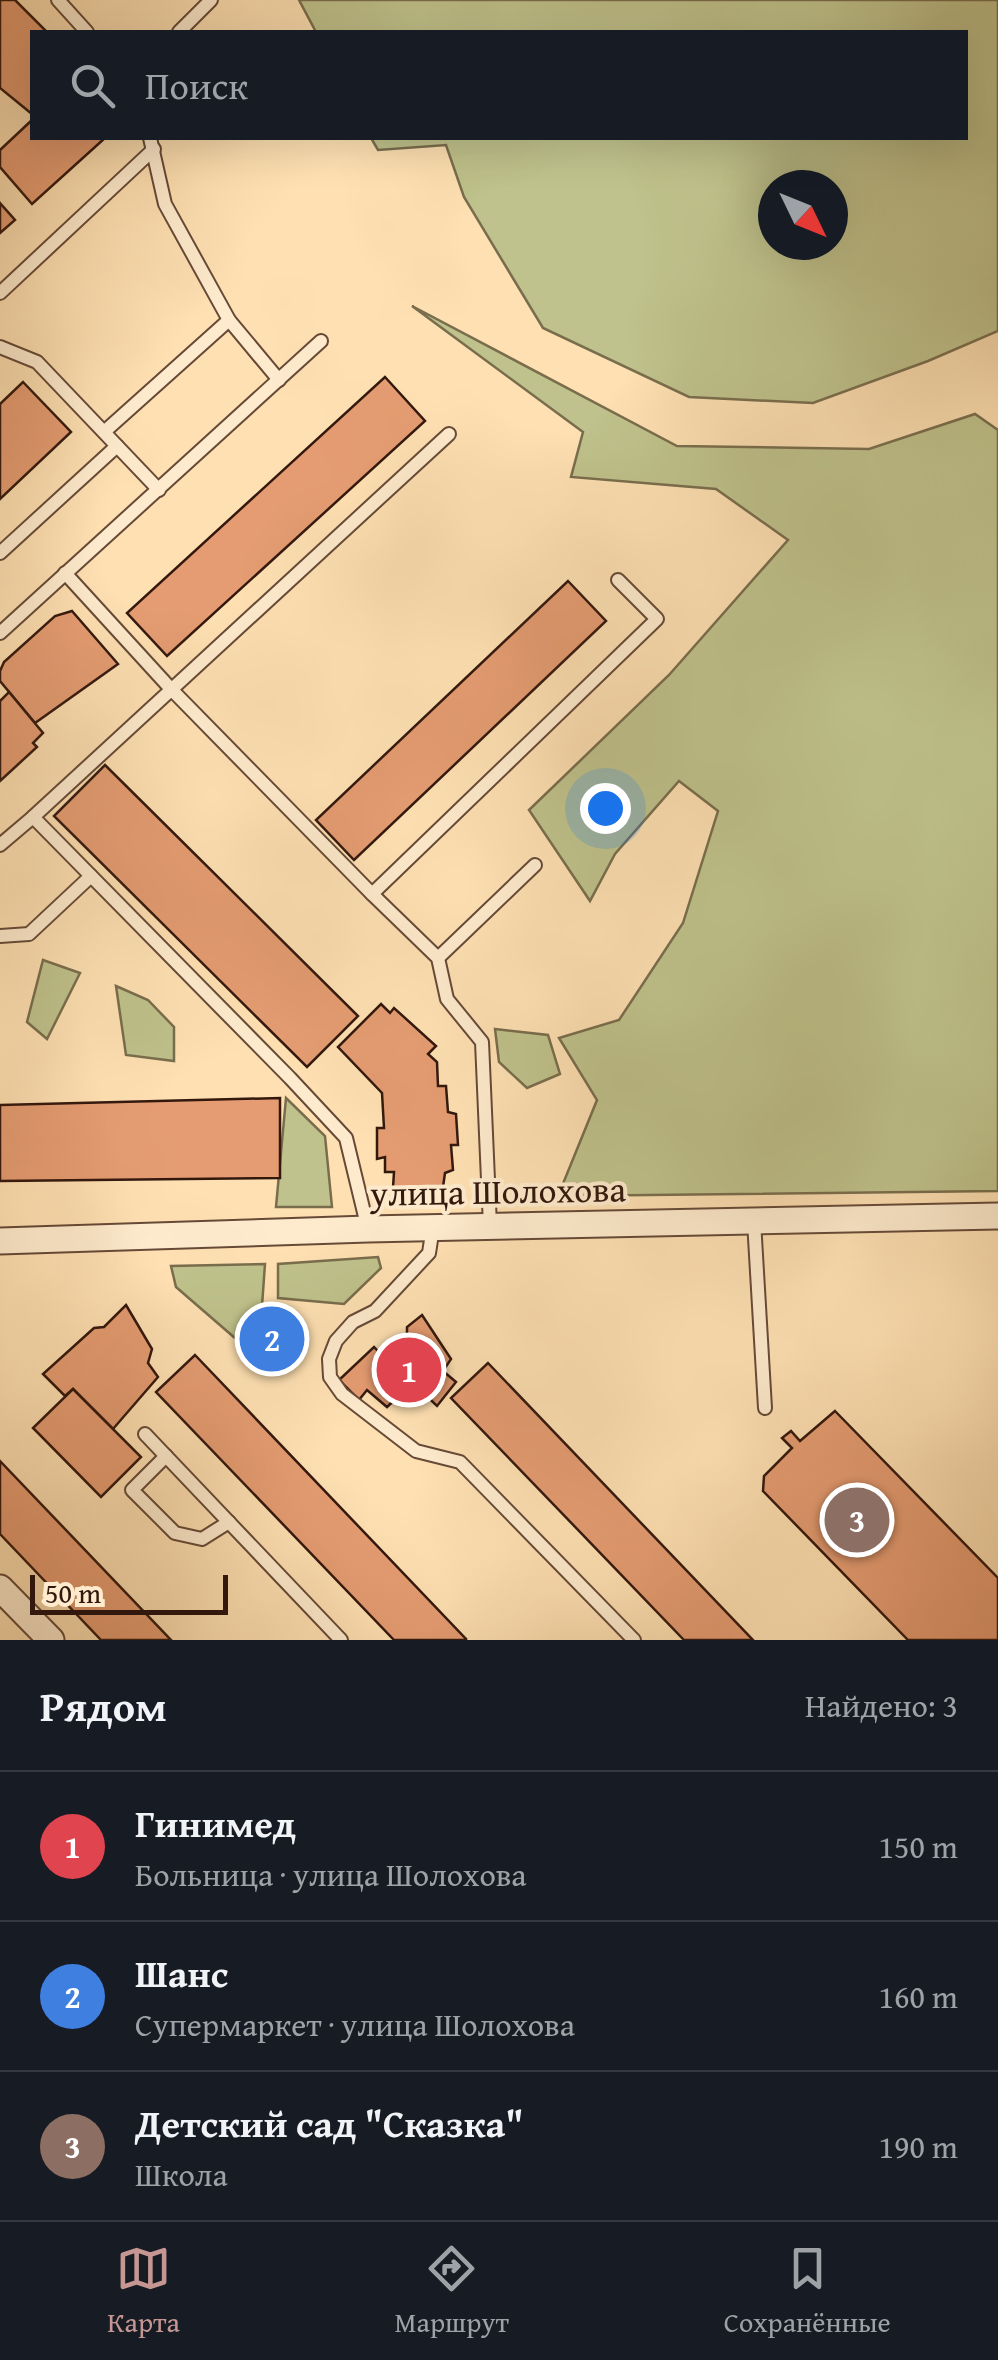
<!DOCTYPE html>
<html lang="ru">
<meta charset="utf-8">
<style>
body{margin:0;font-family:"Gentium Book Plus",serif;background:#20242c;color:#f1f3f6}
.compass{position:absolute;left:758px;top:170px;width:90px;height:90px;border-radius:50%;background:#171b24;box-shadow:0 10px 40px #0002;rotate:133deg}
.scale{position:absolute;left:30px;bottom:25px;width:198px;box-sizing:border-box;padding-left:10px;border:5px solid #33180e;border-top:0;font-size:28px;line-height:35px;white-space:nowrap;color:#33180e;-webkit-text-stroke:8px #feebcd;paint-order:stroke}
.you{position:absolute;left:605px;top:808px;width:35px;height:35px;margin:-25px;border:8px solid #fff;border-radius:50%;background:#1a73e8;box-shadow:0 0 0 15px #1a73e833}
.badge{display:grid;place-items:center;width:65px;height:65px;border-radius:50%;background:#c59692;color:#fff;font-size:32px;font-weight:700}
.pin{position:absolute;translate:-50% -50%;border:5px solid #fff;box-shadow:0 2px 10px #0006}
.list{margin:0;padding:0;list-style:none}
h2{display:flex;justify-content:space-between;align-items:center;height:130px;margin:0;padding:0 40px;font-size:42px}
h2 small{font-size:32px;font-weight:400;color:#9ea1a6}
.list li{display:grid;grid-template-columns:65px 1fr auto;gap:30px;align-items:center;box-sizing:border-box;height:150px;padding:0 40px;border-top:2px solid #363941}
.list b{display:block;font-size:38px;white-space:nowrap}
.list p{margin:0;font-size:32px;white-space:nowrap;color:#9ea1a6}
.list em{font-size:32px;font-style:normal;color:#9ea1a6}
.icon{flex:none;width:55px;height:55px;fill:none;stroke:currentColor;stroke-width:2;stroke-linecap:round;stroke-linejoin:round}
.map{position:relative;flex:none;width:998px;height:1640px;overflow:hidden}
.search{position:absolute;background:#171b24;box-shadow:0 10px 40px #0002;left:30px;right:30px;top:30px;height:110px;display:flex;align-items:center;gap:25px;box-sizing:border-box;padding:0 35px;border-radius:0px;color:#9ea1a6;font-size:38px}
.sheet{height:580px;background:#171b24}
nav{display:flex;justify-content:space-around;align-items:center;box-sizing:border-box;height:140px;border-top:2px solid #363941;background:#171b24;font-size:28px;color:#9ea1a6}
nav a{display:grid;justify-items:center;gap:5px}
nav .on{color:#c59692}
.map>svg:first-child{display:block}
.green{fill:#bfc28c;stroke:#796d4d;stroke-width:2.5;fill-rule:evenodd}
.building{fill:#e59c72;stroke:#33180e;stroke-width:2.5}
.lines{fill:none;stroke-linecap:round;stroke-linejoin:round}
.lane-casing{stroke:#664a37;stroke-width:16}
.street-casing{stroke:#664a37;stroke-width:29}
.lane{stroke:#feebcd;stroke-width:12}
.street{stroke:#feebcd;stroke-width:25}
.labels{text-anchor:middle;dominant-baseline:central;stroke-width:8;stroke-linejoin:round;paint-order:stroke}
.street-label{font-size:35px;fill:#33180e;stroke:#feebcd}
</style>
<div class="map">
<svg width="998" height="1640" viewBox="0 0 998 1640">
<rect width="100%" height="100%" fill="#fee0b2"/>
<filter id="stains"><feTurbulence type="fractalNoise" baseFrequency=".002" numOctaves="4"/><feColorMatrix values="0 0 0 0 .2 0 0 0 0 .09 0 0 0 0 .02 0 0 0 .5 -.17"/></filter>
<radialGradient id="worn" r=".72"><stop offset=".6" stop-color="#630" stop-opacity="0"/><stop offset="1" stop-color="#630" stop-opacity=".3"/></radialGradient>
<!-- green -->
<g class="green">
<path d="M299 0H998V331L928 361 813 403 689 397 543 328 464 197 446 145 378 150 371 138H966V32H316ZM773 185H833V245H773Z"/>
<polygon points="412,306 677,446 869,449 975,414 998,430 998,1191 558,1196 597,1100 559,1038 619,1020 683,923 718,811 679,781 615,854 590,901 529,810 669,675 788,540 716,489 571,477 583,432"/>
<polygon points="43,960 80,973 47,1039 27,1022"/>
<polygon points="116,986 148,1000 174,1027 174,1061 126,1055"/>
<polygon points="495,1029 548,1035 560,1074 527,1088 499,1062"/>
<polygon points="286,1098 325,1136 332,1207 276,1207"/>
<polygon points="378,1257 381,1268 344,1304 278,1298 278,1264"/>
<polygon points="265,1264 262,1306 258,1315 258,1358 176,1287 171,1266"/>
</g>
<!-- building -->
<g class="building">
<polygon points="0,0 15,0 47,32 32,32 32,114 0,88"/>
<polygon points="32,120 32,138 105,138 32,204 0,167 0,150"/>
<polygon points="0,203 15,220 0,233"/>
<polygon points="385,377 425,421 167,656 127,613"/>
<polygon points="23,382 71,432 0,499 0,404"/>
<polygon points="568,581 606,621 354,860 316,820"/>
<polygon points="72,611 118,664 35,723 0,681 0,671 4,662 55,616"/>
<polygon points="9,692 43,733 33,743 37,747 0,781 0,701"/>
<polygon points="105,765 358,1016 307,1067 54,816"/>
<polygon points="381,1004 390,1013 394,1008 436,1046 428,1054 437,1062 438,1086 446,1086 448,1112 456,1114 458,1145 451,1145 453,1170 445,1173 443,1187 393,1188 394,1172 385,1172 385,1157 377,1159 377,1128 384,1128 382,1093 338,1047"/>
<polygon points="280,1098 280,1178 0,1181 0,1105"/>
<polygon points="126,1305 152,1349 148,1363 158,1377 113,1429 73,1389 65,1396 43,1374 94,1328 104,1327"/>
<polygon points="422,1315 451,1359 443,1371 456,1382 437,1406 413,1383 387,1407 367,1390 359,1400 339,1380 374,1347 399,1373 415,1355 407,1345 407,1327"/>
<rect x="260" y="1323" width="24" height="31"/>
<polygon points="195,1355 466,1639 465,1640 394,1640 156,1392"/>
<polygon points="488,1363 753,1640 684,1640 451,1398"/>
<polygon points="73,1389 141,1457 101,1497 33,1428"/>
<polygon points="835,1411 998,1578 998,1640 908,1640 763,1491 764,1476 792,1448 782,1438 791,1431 800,1441"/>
<polygon points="0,1461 171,1640 101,1640 0,1534"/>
</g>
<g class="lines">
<!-- lane casing -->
<g class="lane-casing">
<g id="lane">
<polyline points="58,0 87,32"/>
<polyline points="179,32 211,0"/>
<polyline points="150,138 165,204 229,320 279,380"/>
<polyline points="0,293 154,149"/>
<polyline points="0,347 37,362 159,490"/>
<polyline points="104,432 229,320"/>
<polyline points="0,553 117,446"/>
<polyline points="65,573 171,689 372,894 438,958 447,999 482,1042 490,1226"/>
<polyline points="0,633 321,341"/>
<polyline points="0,845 33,817"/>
<polyline points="372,894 657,619 618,580"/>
<polyline points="0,936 29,934 91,876"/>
<polyline points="438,958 535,865"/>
<polyline points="754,1221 765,1408"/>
<polyline points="433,1227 429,1253 375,1311 353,1322 336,1341 329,1359 330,1377 342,1394 416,1451 460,1462 634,1640"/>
<polyline points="368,1229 346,1138 290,1078 33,817 449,434"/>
<polyline points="145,1434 341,1640"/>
<polyline points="166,1456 132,1490 175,1533 202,1539 229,1522"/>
</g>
</g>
<!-- street casing -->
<g class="street-casing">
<g id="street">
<polyline points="0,1241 368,1229 998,1216"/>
<polyline points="0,1588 51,1640"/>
</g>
</g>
<!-- lane -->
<use href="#lane" class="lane"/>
<!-- street -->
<use href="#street" class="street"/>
</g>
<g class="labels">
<!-- street labels -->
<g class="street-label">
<text transform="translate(498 1191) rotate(-1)">улица Шолохова</text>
</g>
</g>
<rect width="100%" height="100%" filter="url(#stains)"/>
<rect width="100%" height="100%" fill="url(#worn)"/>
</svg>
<svg class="compass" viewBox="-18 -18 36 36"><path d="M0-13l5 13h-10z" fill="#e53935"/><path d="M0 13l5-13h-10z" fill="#9ea1a6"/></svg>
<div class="scale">50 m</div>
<div class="you"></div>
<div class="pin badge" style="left:409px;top:1370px;background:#e0444e">1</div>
<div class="pin badge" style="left:272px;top:1339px;background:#3f7fe0">2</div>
<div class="pin badge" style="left:857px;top:1520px;background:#8d6e63">3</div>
<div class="search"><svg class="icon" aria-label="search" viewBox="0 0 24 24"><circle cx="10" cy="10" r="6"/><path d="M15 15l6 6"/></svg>Поиск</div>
</div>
<section class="sheet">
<h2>Рядом<small>Найдено: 3</small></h2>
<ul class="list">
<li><span class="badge" style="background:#e0444e">1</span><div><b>Гинимед</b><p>Больница · улица Шолохова</p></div><em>150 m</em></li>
<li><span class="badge" style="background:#3f7fe0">2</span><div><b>Шанс</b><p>Супермаркет · улица Шолохова</p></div><em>160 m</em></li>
<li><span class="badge" style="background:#8d6e63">3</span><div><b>Детский сад &quot;Сказка&quot;</b><p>Школа</p></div><em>190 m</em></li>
</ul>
</section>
<nav>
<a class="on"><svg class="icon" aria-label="map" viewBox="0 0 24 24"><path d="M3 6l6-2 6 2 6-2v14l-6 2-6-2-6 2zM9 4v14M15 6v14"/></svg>Карта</a>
<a><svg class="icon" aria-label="directions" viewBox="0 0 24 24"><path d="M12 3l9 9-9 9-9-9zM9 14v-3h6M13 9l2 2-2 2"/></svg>Маршрут</a>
<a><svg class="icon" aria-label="saved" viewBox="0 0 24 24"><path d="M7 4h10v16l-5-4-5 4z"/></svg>Сохранённые</a>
</nav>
